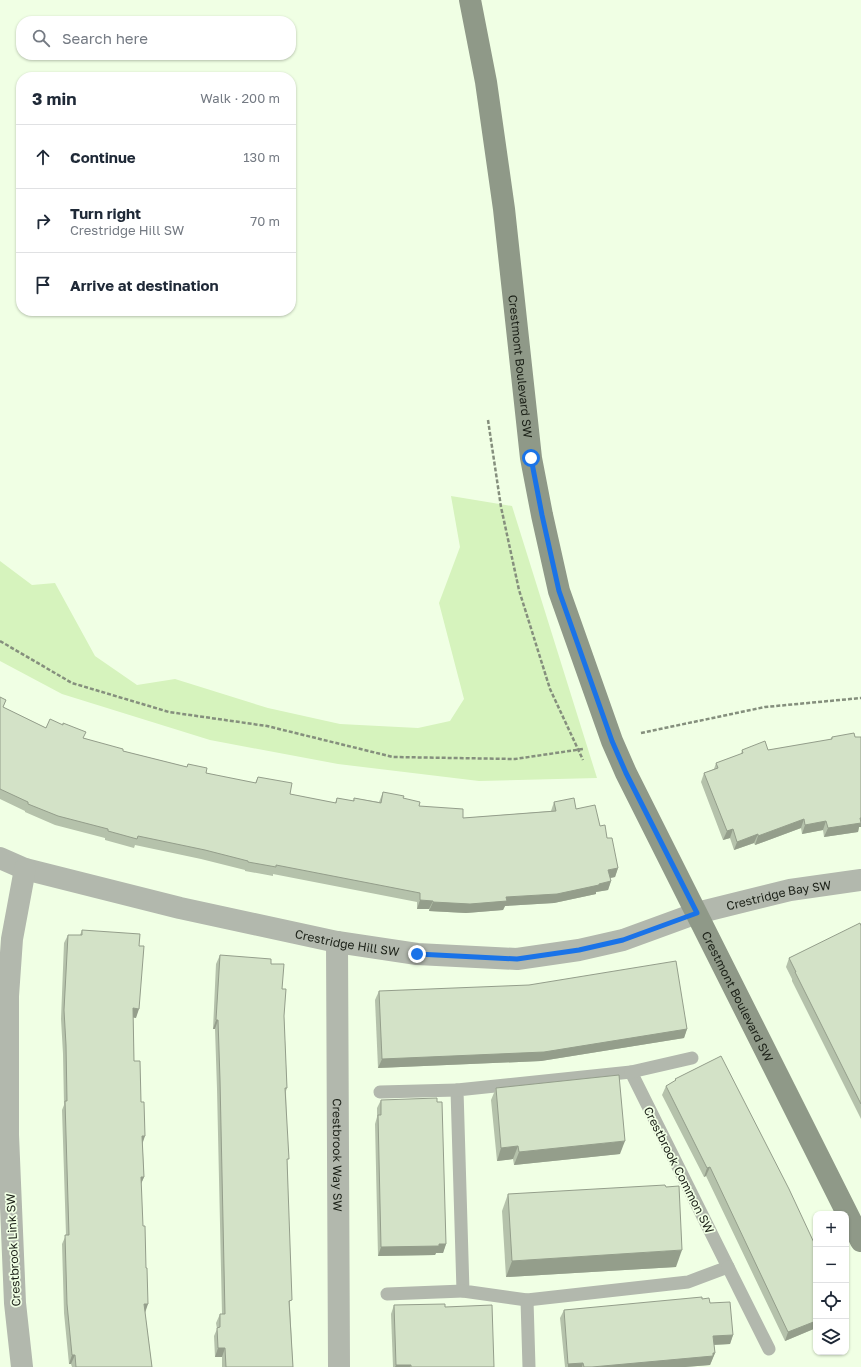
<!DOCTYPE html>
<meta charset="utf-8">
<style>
body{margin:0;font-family:"Golos Text",sans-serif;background:#f2f2f3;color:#1f2937}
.controls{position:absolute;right:12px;bottom:12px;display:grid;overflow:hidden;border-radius:8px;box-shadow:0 1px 3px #0004}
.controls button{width:36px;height:36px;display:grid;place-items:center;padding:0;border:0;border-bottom:1px solid #e0e1e3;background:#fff;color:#1f2937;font:20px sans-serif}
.stop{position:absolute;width:12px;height:12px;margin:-9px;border:3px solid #1a73e8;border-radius:50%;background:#fff}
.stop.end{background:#1a73e8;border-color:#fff;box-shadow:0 1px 4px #0008}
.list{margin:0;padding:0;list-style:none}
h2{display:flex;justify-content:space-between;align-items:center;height:52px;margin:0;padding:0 16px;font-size:17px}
h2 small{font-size:13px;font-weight:400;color:#747a83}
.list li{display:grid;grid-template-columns:26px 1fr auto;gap:12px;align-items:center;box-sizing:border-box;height:64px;padding:0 16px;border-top:1px solid #e0e1e3}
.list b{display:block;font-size:15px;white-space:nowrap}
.list p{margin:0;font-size:13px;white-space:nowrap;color:#747a83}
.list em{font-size:13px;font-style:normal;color:#747a83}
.icon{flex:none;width:22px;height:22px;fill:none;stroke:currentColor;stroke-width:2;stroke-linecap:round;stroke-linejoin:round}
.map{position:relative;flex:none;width:861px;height:1367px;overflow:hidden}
.search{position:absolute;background:#fff;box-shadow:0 1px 3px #0004;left:16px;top:16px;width:280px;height:44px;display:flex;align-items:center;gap:10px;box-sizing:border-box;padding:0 14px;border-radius:16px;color:#747a83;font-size:15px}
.panel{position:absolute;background:#fff;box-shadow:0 1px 3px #0004;left:16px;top:72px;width:280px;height:244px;border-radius:16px}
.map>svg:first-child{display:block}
.green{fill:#d6f3bd}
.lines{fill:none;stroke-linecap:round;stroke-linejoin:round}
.path{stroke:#858f7d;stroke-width:2.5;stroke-dasharray:4 2;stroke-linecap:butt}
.lane{stroke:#b2b8ad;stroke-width:13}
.street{stroke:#b2b8ad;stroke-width:22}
.secondary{stroke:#8f9988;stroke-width:22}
.wall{fill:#b5c2ab}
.shaded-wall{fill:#949e8b}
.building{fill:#d3e2c7;stroke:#949e8b}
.route{stroke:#1a73e8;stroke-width:5}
.labels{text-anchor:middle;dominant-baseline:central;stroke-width:3.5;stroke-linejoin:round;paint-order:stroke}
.street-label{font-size:12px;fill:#1b2017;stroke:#f0ffe4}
</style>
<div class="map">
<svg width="861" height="1367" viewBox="0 0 861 1367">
<rect width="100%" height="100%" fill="#f0ffe4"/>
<!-- green -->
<polygon class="green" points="451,496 512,506 597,778 479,781 338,764 210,740 62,694 0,661 0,561 32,585 55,583 95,656 137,685 175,679 268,708 340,724 418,728 450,721 464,699 439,603 460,547"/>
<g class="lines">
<!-- path -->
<g class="path">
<polyline points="488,420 501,507 519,590 550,689 583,760"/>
<polyline points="0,641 72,683 169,712 267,726 393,757 515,759 583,749"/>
<polyline points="641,733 765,707 861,698"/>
</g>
<!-- lane -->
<g class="lane">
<polygon points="631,1072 728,1267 688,1282 527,1300 463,1291 457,1090"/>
<polyline points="631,1072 692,1058"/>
<polyline points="380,1092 457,1090"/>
<polyline points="728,1267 769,1349"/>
<polyline points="387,1294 463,1291"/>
<polyline points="527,1300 529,1367"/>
</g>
<!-- street -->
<g class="street">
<path id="s1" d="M0 858 25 869 180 908 337 942 417 954 517 959 579 950 623 940 697 913 790 890 861 880"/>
<path id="s2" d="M337 942 339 1367"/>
<polyline points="22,1367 15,1303 8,1135 8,996 12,939 25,869"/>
</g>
<!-- secondary -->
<path class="secondary" id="s3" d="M470 0 486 82 504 209 531 458 542 515 559 591 612 741 626 773 861 1241"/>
</g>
<!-- wall -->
<g class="wall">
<polygon points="0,697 6,700 3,707 46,728 84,738 123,751 187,767 188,764 206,773 255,783 258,777 290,794 335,803 337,798 353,801 354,798 379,802 383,792 403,798 419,806 463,818 551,811 554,802 576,809 600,826 607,838 618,868 615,877 610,878 611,881 608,890 596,892 596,894 554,903 505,906 503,910 466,913 429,911 429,909 417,909 417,902 273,874 273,876 245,871 245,870 201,859 135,845 134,848 105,840 105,838 55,825 25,812 25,811 0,799"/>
<polygon points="832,737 859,827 858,832 824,837 823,830 802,834 801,828 755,845 754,843 734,850 730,838 723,840 701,782 704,773 714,769 716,763 741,754 742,750 768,750 830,740"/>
<polygon points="861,926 861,1119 792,981 792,979 786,967 789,958"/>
<polygon points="82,930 139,946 136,1018 133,1017 134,1061 141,1102 144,1177 141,1184 145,1312 152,1367 72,1367 71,1364 69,1364 64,1313 62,1244 66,1235 62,1110 64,1105 63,1054 61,1019 64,943 68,935 80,935"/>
<polygon points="220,955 271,964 282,989 284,1016 287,1088 286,1091 290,1306 293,1367 222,1367 222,1357 215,1357 214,1336 217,1329 216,1323 220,1314 222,1314 217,1089 215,1029 213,1029 216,964"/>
<polygon points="379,991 687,1029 684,1038 541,1061 378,1068 375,1000"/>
<polygon points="675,1079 816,1247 816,1328 785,1341 706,1176 704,1177 662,1095 666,1086 675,1081"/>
<polygon points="496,1088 620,1154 514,1165 513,1159 497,1161 491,1100"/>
<polygon points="381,1100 446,1244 443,1253 436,1253 435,1255 378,1256 375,1124 377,1117 377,1108"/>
<polygon points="508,1194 676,1267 506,1277 502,1211"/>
<polygon points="702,1299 710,1303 733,1335 730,1344 714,1345 715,1353 710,1365 685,1367 565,1367 560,1318 564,1310"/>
<polygon points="394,1305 445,1307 494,1367 393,1367 391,1314"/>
</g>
<!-- shaded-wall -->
<g class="shaded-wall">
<polygon points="861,818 861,827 859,827 858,832 824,837 828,828"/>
<polygon points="804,819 801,828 755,845 758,836"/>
<polygon points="826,821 823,830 802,834 805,825"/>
<polygon points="733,829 730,838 723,840 727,831"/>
<polygon points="758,834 754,843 734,850 737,842"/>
<polygon points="618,868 615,877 605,879 608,870"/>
<polygon points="611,881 608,890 596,892 596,894 554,903 505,906 503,910 466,913 429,911 433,902 506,897 599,884"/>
<polygon points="420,900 433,901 429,909 417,909"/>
<polygon points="133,1008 139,1009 136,1018 130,1017"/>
<polygon points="216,1020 218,1020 215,1029 213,1029"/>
<polygon points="687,1029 684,1038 541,1061 378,1068 382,1059"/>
<polygon points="142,1136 145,1136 142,1145"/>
<polygon points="625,1141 620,1154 514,1165 519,1152"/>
<polygon points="518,1146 513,1159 497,1161 501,1148"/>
<polygon points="710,1167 706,1176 704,1177 707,1168"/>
<polygon points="141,1177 144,1177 140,1186"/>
<polygon points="439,1244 446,1244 443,1253 436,1253 435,1255 378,1256 381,1247"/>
<polygon points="682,1250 676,1267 506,1277 512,1261"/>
<polygon points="144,1304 148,1304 145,1313"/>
<polygon points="816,1321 816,1328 785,1341 788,1332"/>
<polygon points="733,1335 730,1344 710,1345 713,1336"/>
<polygon points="218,1348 225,1348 222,1357 215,1357"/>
<polygon points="713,1353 715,1353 710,1365 685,1367 592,1367"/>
<polygon points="72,1355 75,1355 71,1364 69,1364"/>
<polygon points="583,1363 582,1367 568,1367 568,1364"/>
<polygon points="396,1365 411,1365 410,1367 395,1367"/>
</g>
<!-- building -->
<g class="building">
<polygon points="0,697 6,700 3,707 46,728 50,719 63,725 63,723 86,732 83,738 123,749 123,751 187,767 188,764 207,768 206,773 256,783 258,777 292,783 290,794 336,803 337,798 354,801 354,798 381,803 383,792 404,796 403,798 420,802 419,806 463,809 463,818 556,811 554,802 574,798 576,809 595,805 600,826 605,825 607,838 612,838 618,868 608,870 611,881 599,884 599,885 557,894 506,897 507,901 470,904 433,902 433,901 420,900 420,893 276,865 276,867 248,862 248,861 205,850 138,836 137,839 108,831 108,829 58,816 28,804 28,802 0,789"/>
<polygon points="854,733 855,737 861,737 861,818 860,818 861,823 828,828 826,821 805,825 804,819 758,836 758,834 737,842 733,829 727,831 704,773 718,768 716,763 743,753 742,750 765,741 768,750 832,739 832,737"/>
<polygon points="860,923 861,926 861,1104 795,972 796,972 789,958"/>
<polygon points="82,930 140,934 139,946 144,946 139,1009 133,1008 134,1061 140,1061 141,1102 144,1102 145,1136 142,1136 144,1177 141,1177 143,1226 145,1226 146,1268 147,1268 148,1304 144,1304 152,1367 76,1367 75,1355 72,1355 67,1304 65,1235 69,1235 65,1101 67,1101 66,1045 64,1010 68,935 82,935"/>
<polygon points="220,955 271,959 271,964 284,964 282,989 286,989 284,1016 287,1088 285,1088 289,1159 287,1159 292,1300 289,1301 293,1367 226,1367 225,1348 218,1348 217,1328 220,1327 220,1314 225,1314 220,1080 218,1020 216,1020"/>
<polygon points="676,961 687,1029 544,1052 382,1059 379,991 529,985"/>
<polygon points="721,1056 789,1189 816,1247 816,1321 788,1332 710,1167 707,1168 666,1086 676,1080 675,1079"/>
<polygon points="619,1075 625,1141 519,1152 518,1146 501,1148 496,1088"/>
<polygon points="437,1098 437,1102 442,1102 446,1244 439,1244 439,1246 381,1247 378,1115 381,1115 381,1100"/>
<polygon points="665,1185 666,1187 679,1186 682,1250 512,1261 508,1194"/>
<polygon points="702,1297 702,1299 709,1298 710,1303 730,1302 733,1335 713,1336 715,1353 713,1353 713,1356 592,1367 584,1367 583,1363 568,1364 564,1310"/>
<polygon points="445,1304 445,1307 492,1305 494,1367 411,1367 411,1365 396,1365 394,1305"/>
</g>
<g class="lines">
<!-- route -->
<polyline class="route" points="417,954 517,959 579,950 623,940 697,913 626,773 612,741 559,591 542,515 531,458"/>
</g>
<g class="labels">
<!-- street labels -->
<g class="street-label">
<text stroke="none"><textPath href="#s3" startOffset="370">Crestmont Boulevard SW</textPath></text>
<text stroke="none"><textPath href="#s1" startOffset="799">Crestridge Bay SW</textPath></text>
<text stroke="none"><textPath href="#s1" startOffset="358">Crestridge Hill SW</textPath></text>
<text stroke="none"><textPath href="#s3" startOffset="1042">Crestmont Boulevard SW</textPath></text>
<text stroke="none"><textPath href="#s2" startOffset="213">Crestbrook Way SW</textPath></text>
<text transform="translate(679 1170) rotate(63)">Crestbrook Common SW</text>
<text transform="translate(13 1250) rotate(-93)">Crestbrook Link SW</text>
</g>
</g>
</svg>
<div class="controls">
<button>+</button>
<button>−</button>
<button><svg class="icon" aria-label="locate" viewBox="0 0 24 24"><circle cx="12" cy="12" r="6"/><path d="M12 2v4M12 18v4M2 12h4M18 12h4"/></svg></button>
<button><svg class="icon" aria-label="layers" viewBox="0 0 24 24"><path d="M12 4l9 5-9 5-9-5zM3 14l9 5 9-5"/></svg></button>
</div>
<div class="stop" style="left:531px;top:458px"></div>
<div class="stop end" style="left:417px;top:954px"></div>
<div class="search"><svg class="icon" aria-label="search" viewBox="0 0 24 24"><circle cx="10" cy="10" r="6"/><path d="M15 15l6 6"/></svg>Search here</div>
<section class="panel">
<h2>3 min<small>Walk · 200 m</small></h2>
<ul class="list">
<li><svg class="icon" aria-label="ahead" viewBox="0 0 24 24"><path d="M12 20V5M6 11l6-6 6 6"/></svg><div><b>Continue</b></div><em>130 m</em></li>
<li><svg class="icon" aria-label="right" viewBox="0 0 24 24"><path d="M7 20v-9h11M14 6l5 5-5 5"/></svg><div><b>Turn right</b><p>Crestridge Hill SW</p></div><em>70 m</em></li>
<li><svg class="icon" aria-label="arrive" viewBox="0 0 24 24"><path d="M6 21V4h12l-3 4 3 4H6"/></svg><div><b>Arrive at destination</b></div></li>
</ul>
</section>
</div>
